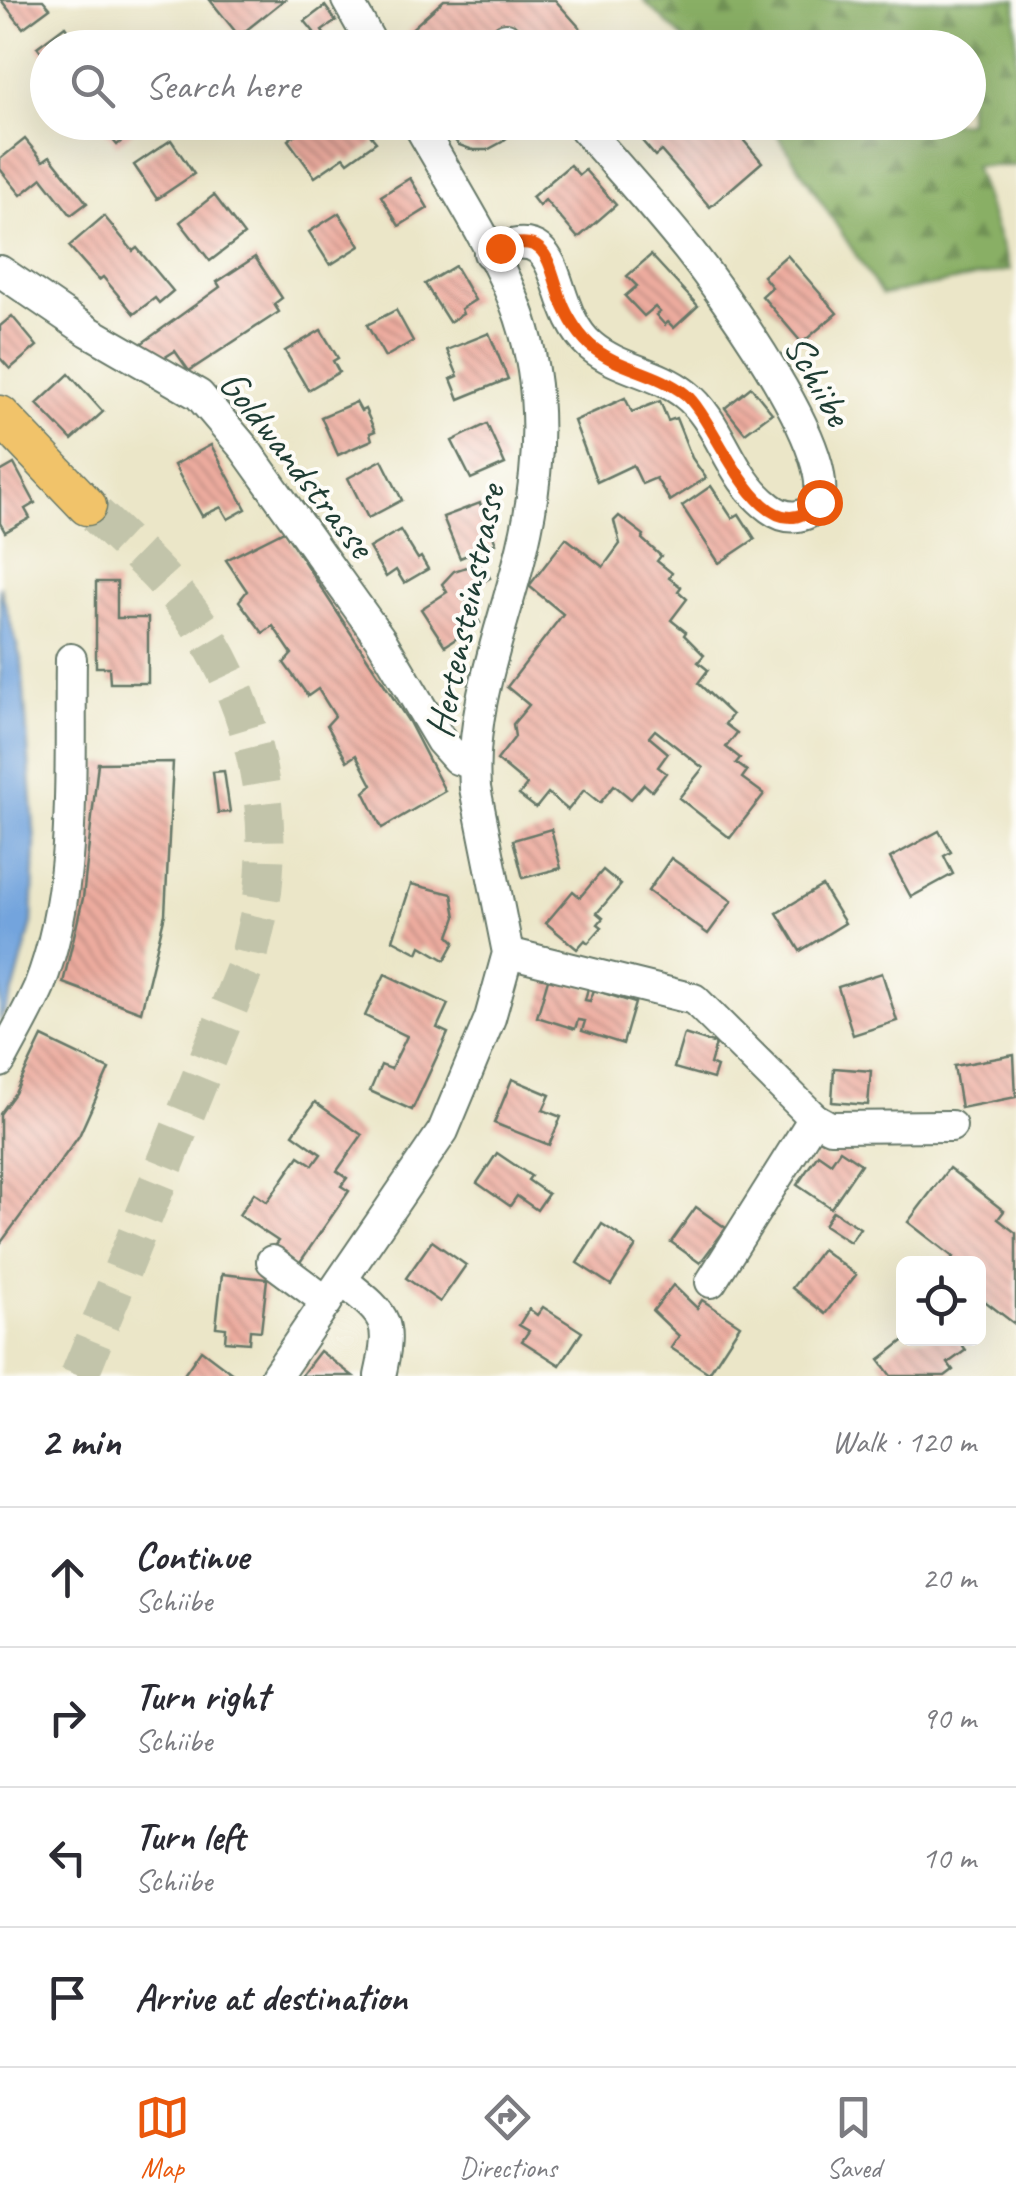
<!DOCTYPE html>
<meta charset="utf-8">
<style>
body{margin:0;font-family:Caveat,sans-serif;background:#f2f2f3;color:#2b2b33}
.controls{position:absolute;right:30px;bottom:30px;display:grid;overflow:hidden;border-radius:15px;box-shadow:0 10px 40px #0002}
.controls button{width:90px;height:90px;display:grid;place-items:center;padding:0;border:0;border-bottom:2px solid #e1e1e2;background:#fff;color:#2b2b33;font:50px sans-serif}
.stop{position:absolute;width:30px;height:30px;margin:-22px;border:8px solid #ea580c;border-radius:50%;background:#fff}
.stop.end{background:#ea580c;border-color:#fff;box-shadow:0 2px 10px #0008}
.list{margin:0;padding:0;list-style:none}
h2{display:flex;justify-content:space-between;align-items:center;height:130px;margin:0;padding:0 40px;font-size:42px}
h2 small{font-size:32px;font-weight:400;color:#7c7c81}
.list li{display:grid;grid-template-columns:65px 1fr auto;gap:30px;align-items:center;box-sizing:border-box;height:140px;padding:0 40px;border-top:2px solid #e1e1e2}
.list b{display:block;font-size:38px;white-space:nowrap}
.list p{margin:0;font-size:32px;white-space:nowrap;color:#7c7c81}
.list em{font-size:32px;font-style:normal;color:#7c7c81}
.icon{flex:none;width:55px;height:55px;fill:none;stroke:currentColor;stroke-width:2;stroke-linecap:round;stroke-linejoin:round}
.map{position:relative;flex:none;width:1016px;height:1376px;overflow:hidden}
.search{position:absolute;background:#fff;box-shadow:0 10px 40px #0002;left:30px;right:30px;top:30px;height:110px;display:flex;align-items:center;gap:25px;box-sizing:border-box;padding:0 35px;border-radius:55px;color:#7c7c81;font-size:38px}
.sheet{height:690px;background:#fff}
nav{display:flex;justify-content:space-around;align-items:center;box-sizing:border-box;height:140px;border-top:2px solid #e1e1e2;background:#fff;font-size:28px;color:#7c7c81}
nav a{display:grid;justify-items:center;gap:5px}
nav .on{color:#ea580c}
.map>svg:first-child{display:block}
.forest{fill:url(#forest-firs);stroke:#54764c;stroke-width:2.5}
.water{fill:#73a4dd;stroke:#497088;stroke-width:2.5}
.building{fill:url(#building-back-hatch)}
.lines{fill:none;stroke-linecap:round;stroke-linejoin:round}
.major-tunnel{stroke:#c2c4aa;stroke-width:38;stroke-dasharray:38 19;stroke-linecap:butt}
.minor-casing{stroke:#667868;stroke-width:34}
.major-casing{stroke:#667868;stroke-width:41}
.minor{stroke:#fff;stroke-width:30}
.major{stroke:#f1c36a;stroke-width:38}
.route{stroke:#ea580c;stroke-width:12}
.labels{text-anchor:middle;dominant-baseline:central;stroke-width:8;stroke-linejoin:round;paint-order:stroke}
.street-label{font-size:40px;fill:#1f3d34;stroke:#fdfcf7}
</style>
<div class="map">
<svg width="1016" height="1376" viewBox="0 0 1016 1376">
<defs>
<pattern id="forest-firs" width="22" height="20" patternUnits="userSpaceOnUse" patternTransform="scale(2.5)"><rect width="22" height="20" fill="#89af65"/><path d="M5 1l3.5 6h-7zM16 11l3.5 6h-7z" fill="#6f9054"/></pattern>
<pattern id="building-back-hatch" width="6" height="6" patternUnits="userSpaceOnUse" patternTransform="scale(2.5)"><rect width="6" height="6" fill="#edac9f"/><path d="M-1 5l2 2M0 0l6 6M5-1l2 2" fill="none" stroke="#bf8d82"/></pattern>
</defs>
<rect width="100%" height="100%" fill="#fdfcf7"/>
<filter id="ink" filterUnits="userSpaceOnUse"><feTurbulence type="fractalNoise" baseFrequency=".01" numOctaves="2"/><feDisplacementMap in="SourceGraphic" scale="20" xChannelSelector="R" yChannelSelector="G"/><feConvolveMatrix kernelMatrix="1 2 1 2 8 2 1 2 1" color-interpolation-filters="sRGB"/></filter>
<filter id="wash" filterUnits="userSpaceOnUse"><feTurbulence type="fractalNoise" baseFrequency=".0048" numOctaves="4" result="noise"/><feDisplacementMap in="SourceGraphic" scale="40" xChannelSelector="R" yChannelSelector="G"/><feGaussianBlur stdDeviation="2.25" result="paint"/><feColorMatrix in="noise" values="0 0 0 0 0 0 0 0 0 0 0 0 0 0 0 0 0 1.4 0 .05"/><feComposite in="paint" operator="in"/></filter>
<g filter="url(#wash)">
<rect width="100%" height="100%" fill="#ebe6c8"/>
<!-- forest -->
<polygon class="forest" points="643,0 1016,0 1016,166 974,166 1010,270 882,295 770,123 968,122 968,48 692,47"/>
<!-- water -->
<polygon class="water" points="0,586 22,663 35,843 32,923 14,989 0,1022"/>
<g id="blocks">
<!-- building -->
<g class="building">
<polygon points="1,0 43,0 50,8 23,28"/>
<polygon points="210,0 284,0 239,36"/>
<polygon points="444,0 555,0 598,48 535,48 514,24 493,42 497,48 411,48 420,40 408,32"/>
<polygon points="325,6 336,21 322,31 333,48 293,48 314,32 305,21"/>
<polygon points="65,26 81,48 48,48 48,61 37,47"/>
<polygon points="98,122 144,122 117,145"/>
<polygon points="312,122 373,122 379,131 371,136 376,142 348,162 344,157 315,177 288,140"/>
<polygon points="447,122 524,122 502,142 487,150 473,150 459,145 449,134"/>
<polygon points="626,122 728,122 762,162 710,207 661,151 655,156"/>
<polygon points="25,139 43,161 50,156 87,203 71,215 42,178 21,195 0,169 0,159"/>
<polygon points="171,140 194,174 157,199 134,165"/>
<polygon points="570,165 579,175 585,170 616,205 578,238 545,200 539,206 532,197"/>
<polygon points="410,178 428,208 399,226 381,196"/>
<polygon points="214,195 244,235 210,261 180,222"/>
<polygon points="339,213 360,246 330,265 309,232"/>
<polygon points="104,216 133,251 137,248 173,291 159,303 155,298 134,314 103,277 99,280 69,246"/>
<polygon points="651,255 698,306 674,328 668,322 665,325 656,315 660,312 655,307 644,316 625,296 637,286 627,276"/>
<polygon points="787,255 837,313 802,343 762,296 772,287 763,276"/>
<polygon points="255,257 282,298 274,304 279,312 189,371 175,351 162,359 138,346 220,287 217,282"/>
<polygon points="455,266 475,300 461,309 463,314 449,322 425,284"/>
<polygon points="396,310 413,341 385,357 367,325"/>
<polygon points="12,316 37,346 10,369 0,358 0,326"/>
<polygon points="321,330 338,358 333,361 339,372 308,390 285,351"/>
<polygon points="489,333 508,379 459,399 451,379 458,376 447,350"/>
<polygon points="69,374 103,412 72,440 37,404"/>
<polygon points="751,387 772,413 745,433 725,408"/>
<polygon points="625,398 632,412 660,401 668,421 676,418 692,458 706,478 670,501 656,478 642,484 633,465 597,482 574,421"/>
<polygon points="356,402 361,411 365,409 375,431 370,433 372,440 338,455 321,417"/>
<polygon points="487,424 505,464 471,479 452,441"/>
<polygon points="211,445 246,509 228,519 221,507 202,516 174,465"/>
<polygon points="382,460 402,500 368,518 348,478"/>
<polygon points="14,464 35,503 25,509 30,518 5,532 0,523 0,472"/>
<polygon points="711,486 732,518 739,514 755,539 719,563 682,506"/>
<polygon points="480,503 496,543 460,558 443,517"/>
<polygon points="619,516 644,535 642,539 661,556 657,561 672,573 669,578 681,587 678,591 687,599 671,620 686,632 684,635 704,655 698,662 708,670 698,683 732,715 725,724 737,733 726,747 740,758 736,763 747,771 742,778 764,794 730,838 679,798 703,768 655,730 649,737 668,753 658,767 666,773 652,791 644,784 631,799 614,785 600,803 584,790 568,810 548,793 536,808 519,795 527,785 497,760 515,737 513,724 529,705 507,687 563,614 529,586 566,538 603,567 620,544 614,521"/>
<polygon points="400,530 418,559 421,557 428,569 404,583 396,570 386,577 369,548"/>
<polygon points="284,531 409,722 445,791 382,828 364,792 372,785 356,755 347,761 327,725 335,716 318,689 308,696 284,663 292,654 273,626 263,633 239,601 247,591 226,560"/>
<polygon points="481,562 490,578 461,593 480,623 445,646 421,609 447,592 442,584 454,571"/>
<polygon points="96,582 117,582 117,618 148,618 148,683 110,683 109,667 96,667"/>
<polygon points="173,762 165,914 141,1012 63,983 83,898 98,763"/>
<polygon points="224,771 230,812 218,813 213,772"/>
<polygon points="551,829 561,868 523,878 513,840"/>
<polygon points="939,831 951,852 944,856 953,874 911,897 890,858"/>
<polygon points="671,858 732,901 708,934 648,891"/>
<polygon points="603,870 621,885 597,913 603,918 598,924 602,927 588,943 585,940 577,949 546,923 573,891 580,897"/>
<polygon points="411,884 452,894 456,917 449,936 455,942 445,960 421,946 418,953 393,940"/>
<polygon points="822,886 845,923 800,951 777,913"/>
<polygon points="882,973 897,1021 853,1035 838,987"/>
<polygon points="385,974 448,1004 437,1028 448,1033 412,1110 370,1091 381,1065 391,1069 407,1036 365,1016"/>
<polygon points="549,976 588,988 585,1000 590,1001 594,990 635,1003 623,1044 582,1031 585,1021 578,1020 575,1029 537,1017"/>
<polygon points="684,1034 716,1044 710,1064 717,1067 713,1079 674,1068"/>
<polygon points="42,1037 109,1069 79,1136 0,1244 0,1114 15,1093"/>
<polygon points="1014,1055 1016,1097 961,1108 954,1066"/>
<polygon points="834,1068 871,1071 868,1105 832,1102"/>
<polygon points="512,1079 550,1095 543,1110 561,1117 549,1145 494,1123"/>
<polygon points="315,1102 362,1135 337,1171 347,1178 341,1186 349,1191 296,1268 271,1250 278,1241 239,1215 254,1193 267,1202 299,1156 313,1165 321,1154 293,1134"/>
<polygon points="840,1150 861,1164 831,1208 797,1185 818,1154 831,1163"/>
<polygon points="497,1153 531,1176 528,1180 548,1194 537,1210 517,1196 510,1206 477,1183"/>
<polygon points="949,1168 1004,1211 998,1219 1016,1233 1016,1325 978,1296 978,1264 948,1264 953,1257 908,1222"/>
<polygon points="696,1207 726,1228 700,1263 671,1242"/>
<polygon points="833,1211 860,1228 850,1242 824,1225"/>
<polygon points="602,1224 636,1246 611,1285 577,1263"/>
<polygon points="432,1241 466,1265 440,1302 406,1278"/>
<polygon points="822,1249 856,1275 825,1314 792,1288"/>
<polygon points="222,1274 267,1279 261,1331 250,1330 249,1343 225,1341 226,1328 216,1327"/>
<polygon points="673,1285 697,1308 702,1300 740,1325 709,1373 671,1348 679,1336 653,1311"/>
<polygon points="543,1307 582,1332 560,1365 522,1341 529,1331 519,1325 529,1309 537,1315"/>
<polygon points="907,1338 957,1338 966,1350 948,1363 953,1370 945,1376 891,1376 879,1360"/>
<polygon points="201,1350 233,1374 232,1376 183,1376"/>
<polygon points="320,1351 353,1376 301,1376"/>
</g>
</g>
</g>
<g filter="url(#ink)">
<use href="#blocks" fill-opacity="0" stroke="#667868" stroke-width="2.5"/>
<g class="lines">
<!-- major-tunnel -->
<path class="major-tunnel" d="M79 1376 249 958C253 936 260 913 263 891 275 789 244 676 179 598 151 564 118 536 87 506"/>
<!-- minor casing -->
<g class="minor-casing">
<g id="minor">
<polyline points="347,0 374,48"/>
<polyline points="506,38 514,48"/>
<path d="M489 253C570 214 544 306 591 346 618 369 657 372 685 394 721 421 728 477 770 508 778 514 787 518 798 516 880 503 711 278 688 249 653 205 615 164 579 122"/>
<polyline points="0,271 88,331 199,395 244,448 381,640 441,741 457,759 474,764"/>
<polyline points="508,953 694,999 814,1118 711,1282"/>
<path d="M0 1062C13 1037 28 1012 39 987 79 885 69 766 71 659"/>
<polyline points="814,1118 830,1127 951,1126"/>
<polyline points="272,1261 327,1302"/>
<path d="M342 1280C386 1316 393 1318 380 1376"/>
<path d="M276 1376 443 1131 490 1018 508 953 475 788C470 710 499 639 518 565 539 486 547 397 520 317 499 255 450 181 417 122"/>
</g>
</g>
<!-- major casing -->
<g class="major-casing">
<polyline id="major" points="0,415 87,506"/>
</g>
<!-- minor -->
<use href="#minor" class="minor"/>
<!-- major -->
<use href="#major" class="major"/>
</g>
</g>
<g class="lines" filter="url(#ink)">
<!-- route -->
<path class="route" d="M500 248C545 232 547 257 559 293 564 311 576 332 590 345 617 369 657 372 685 394 717 419 761 563 819 502"/>
</g>
<g class="labels">
<!-- street labels -->
<g class="street-label">
<text transform="translate(818 380) rotate(61)">Schiibe</text>
<text transform="translate(297 464) rotate(52)">Goldwandstrasse</text>
<text transform="translate(465 611) rotate(-78)">Hertensteinstrasse</text>
</g>
</g>
</svg>
<div class="controls">
<button><svg class="icon" aria-label="locate" viewBox="0 0 24 24"><circle cx="12" cy="12" r="6"/><path d="M12 2v4M12 18v4M2 12h4M18 12h4"/></svg></button>
</div>
<div class="stop" style="left:819px;top:502px"></div>
<div class="stop end" style="left:500px;top:248px"></div>
<div class="search"><svg class="icon" aria-label="search" viewBox="0 0 24 24"><circle cx="10" cy="10" r="6"/><path d="M15 15l6 6"/></svg>Search here</div>
</div>
<section class="sheet">
<h2>2 min<small>Walk · 120 m</small></h2>
<ul class="list">
<li><svg class="icon" aria-label="ahead" viewBox="0 0 24 24"><path d="M12 20V5M6 11l6-6 6 6"/></svg><div><b>Continue</b><p>Schiibe</p></div><em>20 m</em></li>
<li><svg class="icon" aria-label="right" viewBox="0 0 24 24"><path d="M7 20v-9h11M14 6l5 5-5 5"/></svg><div><b>Turn right</b><p>Schiibe</p></div><em>90 m</em></li>
<li><svg class="icon" aria-label="left" viewBox="0 0 24 24"><path d="M17 20v-9H6M10 6l-5 5 5 5"/></svg><div><b>Turn left</b><p>Schiibe</p></div><em>10 m</em></li>
<li><svg class="icon" aria-label="arrive" viewBox="0 0 24 24"><path d="M6 21V4h12l-3 4 3 4H6"/></svg><div><b>Arrive at destination</b></div></li>
</ul>
</section>
<nav>
<a class="on"><svg class="icon" aria-label="map" viewBox="0 0 24 24"><path d="M3 6l6-2 6 2 6-2v14l-6 2-6-2-6 2zM9 4v14M15 6v14"/></svg>Map</a>
<a><svg class="icon" aria-label="directions" viewBox="0 0 24 24"><path d="M12 3l9 9-9 9-9-9zM9 14v-3h6M13 9l2 2-2 2"/></svg>Directions</a>
<a><svg class="icon" aria-label="saved" viewBox="0 0 24 24"><path d="M7 4h10v16l-5-4-5 4z"/></svg>Saved</a>
</nav>
